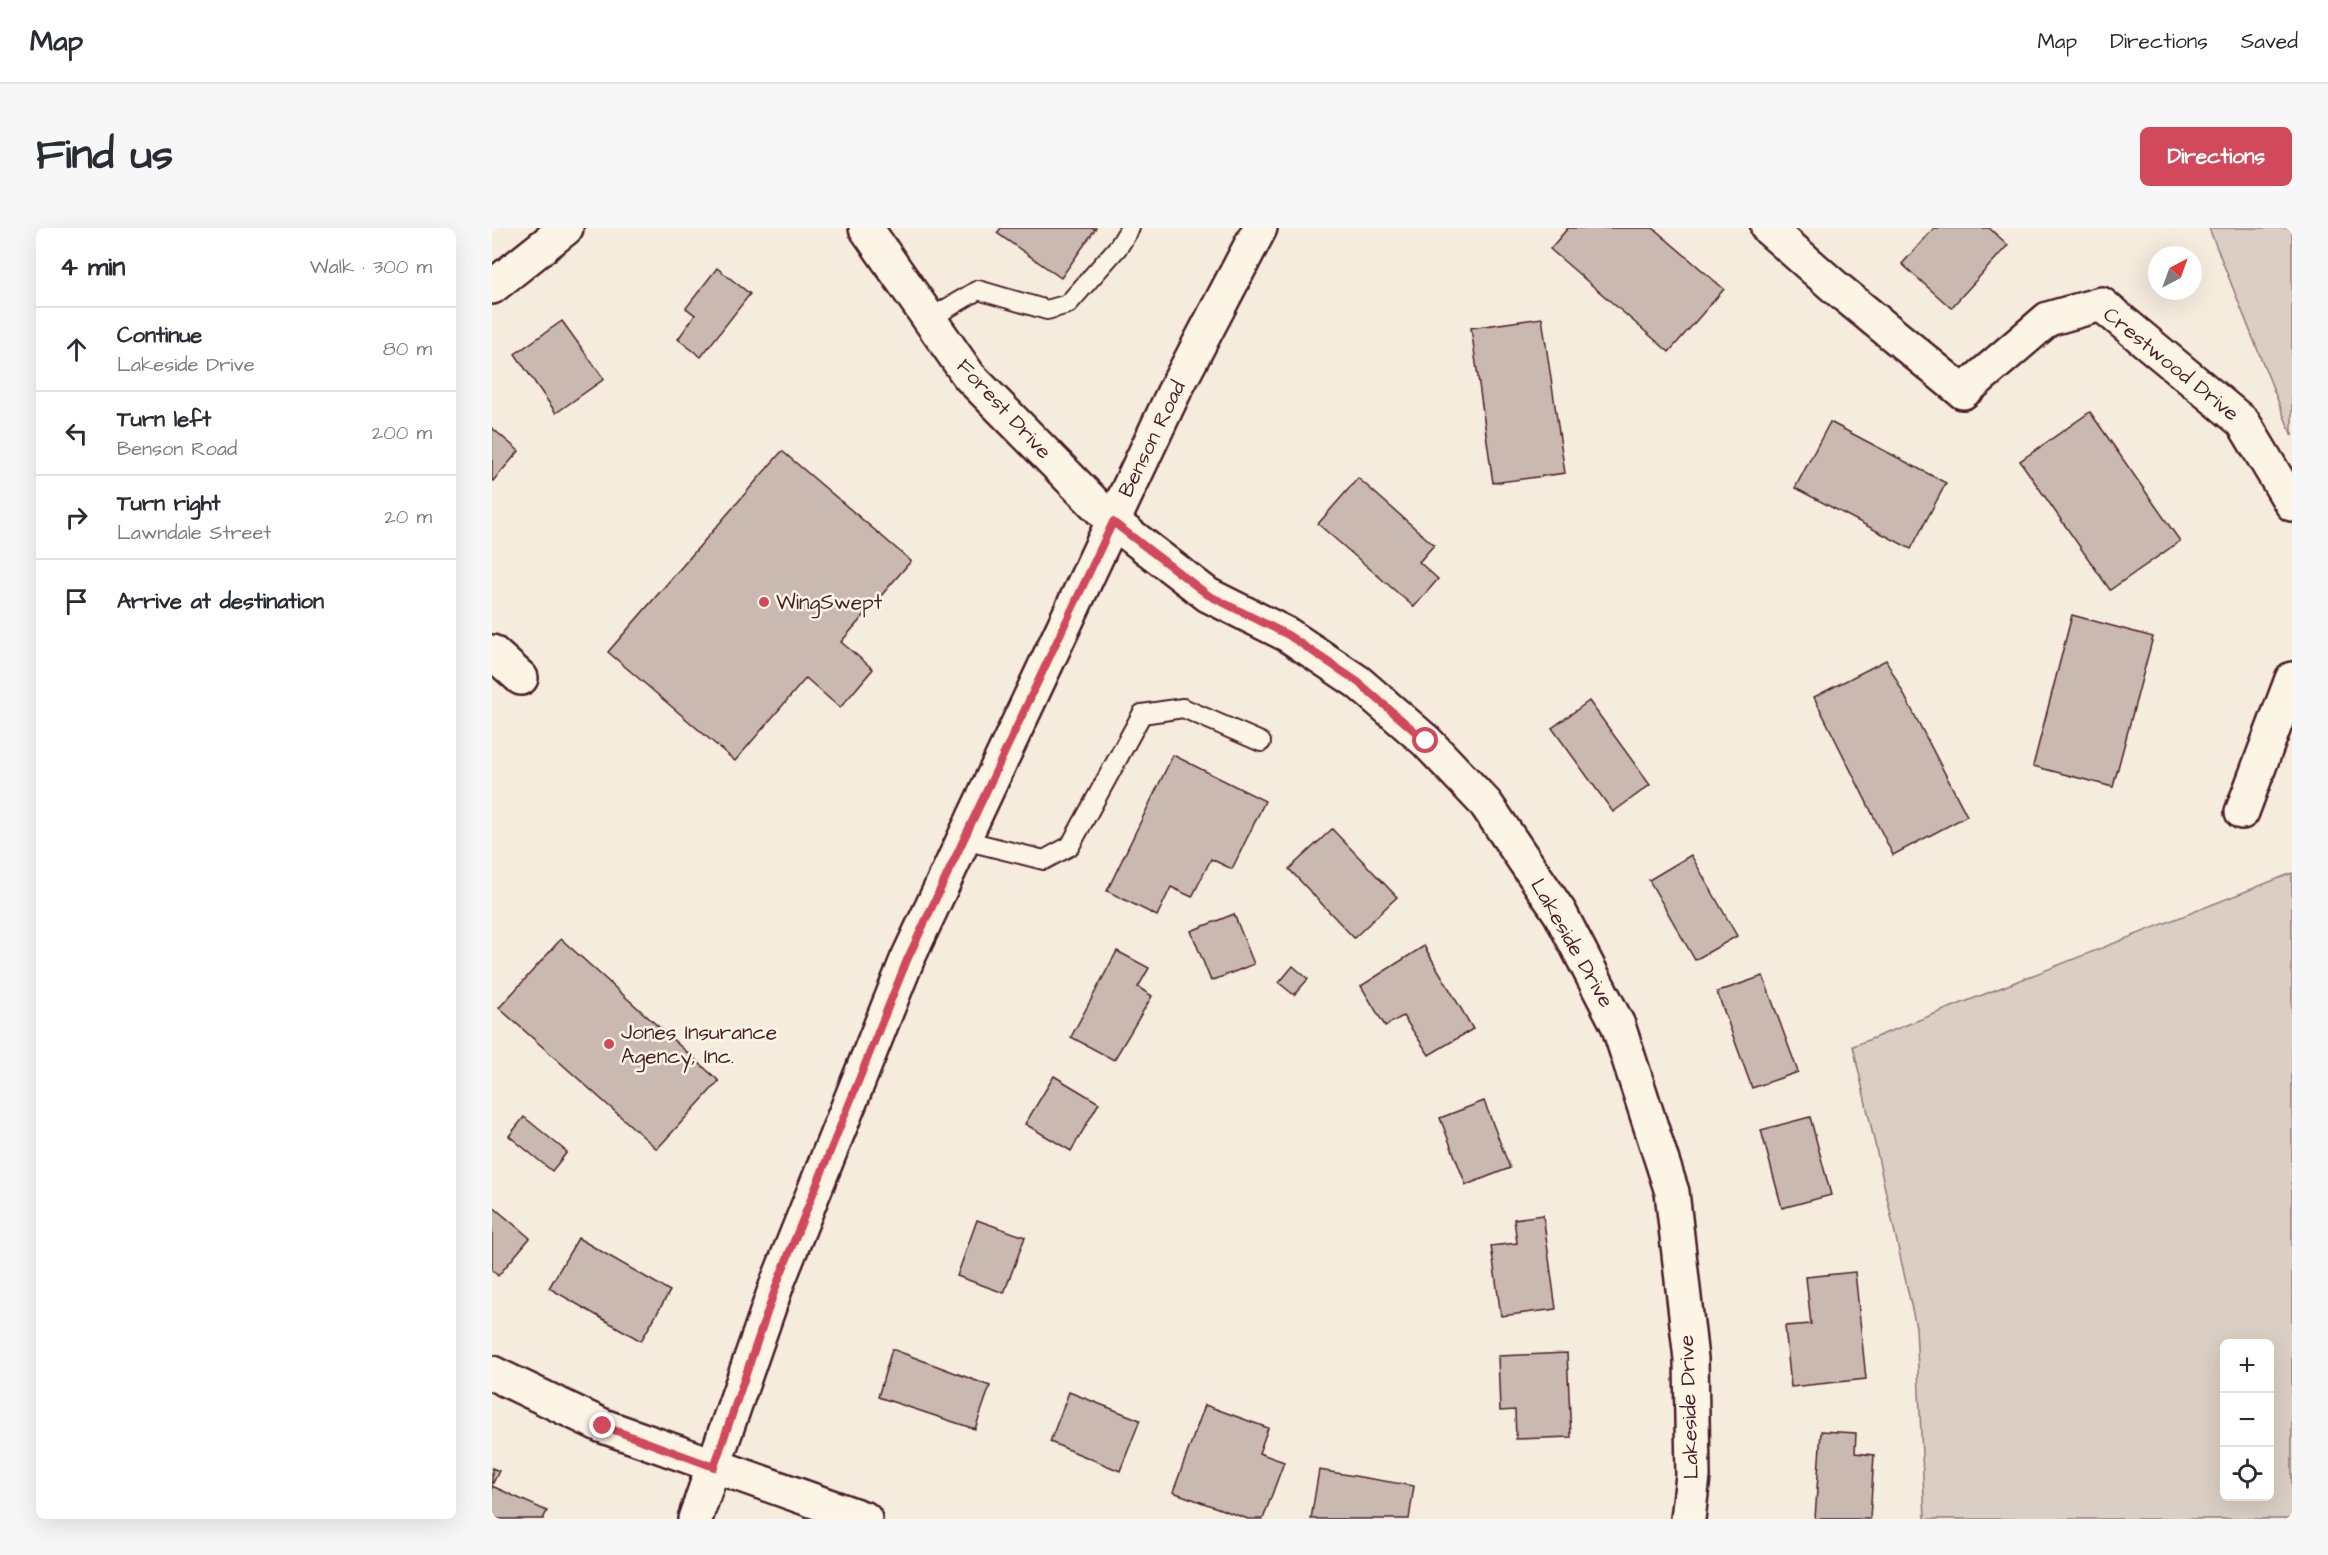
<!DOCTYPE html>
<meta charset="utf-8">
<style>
body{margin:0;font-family:"Architects Daughter",sans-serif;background:#f7f7f7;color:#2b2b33}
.controls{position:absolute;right:18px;bottom:18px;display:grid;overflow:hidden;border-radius:9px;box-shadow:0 6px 24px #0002}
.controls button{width:54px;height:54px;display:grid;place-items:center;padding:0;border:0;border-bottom:2px solid #e1e1e2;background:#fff;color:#2b2b33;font:30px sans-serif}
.compass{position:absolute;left:1656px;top:18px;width:54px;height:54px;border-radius:50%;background:#fff;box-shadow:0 6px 24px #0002;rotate:41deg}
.stop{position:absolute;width:18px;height:18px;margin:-14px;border:4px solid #d1495b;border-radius:50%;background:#fff}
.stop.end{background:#d1495b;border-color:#fff;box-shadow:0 2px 6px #0008}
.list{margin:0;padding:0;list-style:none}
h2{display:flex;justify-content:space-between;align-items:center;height:78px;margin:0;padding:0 24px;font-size:26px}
h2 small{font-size:20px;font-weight:400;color:#7c7c81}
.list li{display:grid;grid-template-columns:39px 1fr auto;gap:18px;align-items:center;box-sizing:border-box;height:84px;padding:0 24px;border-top:2px solid #e1e1e2}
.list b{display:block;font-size:22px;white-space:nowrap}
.list p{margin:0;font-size:20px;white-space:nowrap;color:#7c7c81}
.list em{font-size:20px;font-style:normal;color:#7c7c81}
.icon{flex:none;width:33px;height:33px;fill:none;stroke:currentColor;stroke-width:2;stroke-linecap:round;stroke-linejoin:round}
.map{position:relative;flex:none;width:1800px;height:1291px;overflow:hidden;border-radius:9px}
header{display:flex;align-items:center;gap:36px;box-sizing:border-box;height:84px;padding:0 30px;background:#fff;border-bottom:2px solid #e1e1e2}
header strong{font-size:28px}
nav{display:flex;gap:33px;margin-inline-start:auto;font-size:21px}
.intro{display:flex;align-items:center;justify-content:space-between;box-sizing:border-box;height:144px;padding:0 36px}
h1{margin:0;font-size:42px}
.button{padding:15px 27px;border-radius:9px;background:#d1495b;color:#fff;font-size:21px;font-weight:700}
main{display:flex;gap:36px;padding:0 36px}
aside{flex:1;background:#fff;border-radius:9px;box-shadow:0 6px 24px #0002}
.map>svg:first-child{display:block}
.green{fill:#dbcec4;stroke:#927678;stroke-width:1.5;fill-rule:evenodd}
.building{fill:#cab9b1;stroke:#4a1f2b;stroke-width:1.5}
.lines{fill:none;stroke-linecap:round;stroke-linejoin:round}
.service-casing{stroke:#4a1f2b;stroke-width:22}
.minor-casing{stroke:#4a1f2b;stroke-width:38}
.secondary-casing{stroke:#4a1f2b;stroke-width:38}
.service{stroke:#fcf5e5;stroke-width:18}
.minor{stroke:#fcf5e5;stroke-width:33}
.secondary{stroke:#fcf5e5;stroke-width:33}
.route{stroke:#d1495b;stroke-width:8}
.poi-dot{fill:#d1495b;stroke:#fcf5e5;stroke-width:2}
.labels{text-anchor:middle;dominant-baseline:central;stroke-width:5;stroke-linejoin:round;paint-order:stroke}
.street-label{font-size:21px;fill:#4a1f2b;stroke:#fcf5e5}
.poi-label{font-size:21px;fill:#4a1f2b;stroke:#fcf5e5;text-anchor:start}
</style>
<header>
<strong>Map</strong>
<nav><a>Map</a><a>Directions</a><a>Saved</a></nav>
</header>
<div class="intro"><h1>Find us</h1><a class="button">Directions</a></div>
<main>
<aside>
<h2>4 min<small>Walk · 300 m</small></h2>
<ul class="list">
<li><svg class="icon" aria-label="ahead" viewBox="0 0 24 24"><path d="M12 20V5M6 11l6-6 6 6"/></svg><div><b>Continue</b><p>Lakeside Drive</p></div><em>80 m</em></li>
<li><svg class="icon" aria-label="left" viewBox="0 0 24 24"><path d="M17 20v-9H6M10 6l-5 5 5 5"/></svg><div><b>Turn left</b><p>Benson Road</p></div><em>200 m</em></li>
<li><svg class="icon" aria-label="right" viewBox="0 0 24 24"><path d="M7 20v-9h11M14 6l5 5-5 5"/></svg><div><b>Turn right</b><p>Lawndale Street</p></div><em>20 m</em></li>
<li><svg class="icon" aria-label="arrive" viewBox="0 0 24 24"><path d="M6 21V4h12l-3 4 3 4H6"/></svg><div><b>Arrive at destination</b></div></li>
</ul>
</aside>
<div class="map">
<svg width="1800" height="1291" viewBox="0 0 1800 1291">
<rect width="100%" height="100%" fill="#f5ecde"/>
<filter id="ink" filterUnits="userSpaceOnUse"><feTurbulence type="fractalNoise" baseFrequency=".0167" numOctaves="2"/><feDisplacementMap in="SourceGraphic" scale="12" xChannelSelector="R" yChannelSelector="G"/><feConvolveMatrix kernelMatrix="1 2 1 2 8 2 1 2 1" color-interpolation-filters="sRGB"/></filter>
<g filter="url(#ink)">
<!-- green -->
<g class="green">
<polygon points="1717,0 1800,0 1800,208"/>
<path d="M1800 645V1291H1433L1424 1099 1361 818ZM1732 1116H1778V1268H1732Z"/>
</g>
<!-- building -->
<g class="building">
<polygon points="509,0 604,0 569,50 505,5"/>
<polygon points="1076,0 1161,0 1232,61 1177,124 1058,21"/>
<polygon points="1442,0 1497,0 1516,17 1459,80 1410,36"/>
<polygon points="225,40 258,66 209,129 186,111 203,87 194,80"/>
<polygon points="1050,90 1073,245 1001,255 979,100"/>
<polygon points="70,93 112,151 64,185 23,126"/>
<polygon points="1598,184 1688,313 1618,362 1528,233"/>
<polygon points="1338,194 1454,255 1419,321 1303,260"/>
<polygon points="0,200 27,223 0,254"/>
<polygon points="290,223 419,333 349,414 381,441 348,480 314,450 243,533 116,424"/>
<polygon points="866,250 942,317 927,334 946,351 922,379 826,296"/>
<polygon points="1580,387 1661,409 1621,559 1541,538"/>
<polygon points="1394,432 1475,588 1401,627 1322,469"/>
<polygon points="1097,473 1158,557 1121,584 1060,500"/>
<polygon points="681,527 773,573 740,641 719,631 700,669 679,659 665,688 615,663"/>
<polygon points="840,601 905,669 862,710 797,641"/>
<polygon points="1199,627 1245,708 1203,732 1157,652"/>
<polygon points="742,686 762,736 719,753 699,703"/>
<polygon points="69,711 227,853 165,921 7,780"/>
<polygon points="932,718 981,801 937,827 911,788 893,798 869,758"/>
<polygon points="625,723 657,740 646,759 660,768 622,832 579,809"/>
<polygon points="801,738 816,751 802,767 787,755"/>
<polygon points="1271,748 1306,844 1260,860 1225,764"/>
<polygon points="562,848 607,875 579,923 533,896"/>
<polygon points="992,873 1018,940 974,957 948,890"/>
<polygon points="32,889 75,924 60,943 17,908"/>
<polygon points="1318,889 1339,967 1290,980 1269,902"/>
<polygon points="0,978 38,1010 6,1048 0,1042"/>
<polygon points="1051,987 1064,1081 1009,1088 999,1018 1025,1015 1022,991"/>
<polygon points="485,992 533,1009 512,1065 465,1048"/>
<polygon points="86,1010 178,1063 149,1113 57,1060"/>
<polygon points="1363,1044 1374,1151 1299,1159 1293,1098 1319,1096 1314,1049"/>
<polygon points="400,1121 498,1158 483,1201 386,1169"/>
<polygon points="1075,1125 1079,1209 1024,1211 1023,1182 1008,1183 1006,1128"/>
<polygon points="577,1164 648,1192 628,1243 558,1214"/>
<polygon points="713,1177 776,1200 767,1225 792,1234 771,1291 756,1291 681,1264"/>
<polygon points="1329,1203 1364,1205 1363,1225 1382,1227 1378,1291 1323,1291"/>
<polygon points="0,1240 7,1243 0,1257"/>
<polygon points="827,1242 922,1258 917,1291 819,1291"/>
<polygon points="0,1258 55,1283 51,1291 0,1291"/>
</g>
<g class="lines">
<!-- service casing -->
<g class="service-casing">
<g id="service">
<polyline points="437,91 486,62 555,82 576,76 627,18 638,0"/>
<polyline points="472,612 552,632 578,618 650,486 691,480 769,514"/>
</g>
</g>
<!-- minor casing -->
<g class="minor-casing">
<g id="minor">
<polyline points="374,0 477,148 621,294 716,367 796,407 866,454 934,513 994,576 1068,685 1126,797 1180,964 1199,1131 1201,1248 1196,1291"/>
<polyline points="1276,0 1343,59 1471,164 1556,91 1609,76 1751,194 1800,276"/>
<polyline points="0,59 74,0"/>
<polyline points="0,424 29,450"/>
<polyline points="1750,584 1800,451"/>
<polyline points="0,1145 111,1198 373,1291"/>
</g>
</g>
<!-- secondary casing -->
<g class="secondary-casing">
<polyline id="secondary" points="203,1291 286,1053 415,732 681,166 768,0"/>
</g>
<!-- service -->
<use href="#service" class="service"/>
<!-- minor -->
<use href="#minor" class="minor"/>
<!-- secondary -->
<use href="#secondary" class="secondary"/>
</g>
</g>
<g class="lines" filter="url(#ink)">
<!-- route -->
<polyline class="route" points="111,1198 222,1239 286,1053 415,732 621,294 716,367 796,407 866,454 934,513"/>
</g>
<!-- markers -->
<g class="poi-dot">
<circle cx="272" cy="374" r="6"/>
<circle cx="117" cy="816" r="6"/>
</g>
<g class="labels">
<!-- street labels -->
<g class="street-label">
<text transform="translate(1679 136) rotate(39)">Crestwood Drive</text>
<text transform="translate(512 181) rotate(47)">Forest Drive</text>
<text transform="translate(660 211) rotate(-64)">Benson Road</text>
<text transform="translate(1080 715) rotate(60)">Lakeside Drive</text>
<text transform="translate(1197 1179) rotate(-92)">Lakeside Drive</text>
</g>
<!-- poi labels -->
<g class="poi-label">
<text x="284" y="374">WingSwept</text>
<text x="129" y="804">Jones Insurance<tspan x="129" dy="24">Agency, Inc.</tspan></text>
</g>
</g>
</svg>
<div class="controls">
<button>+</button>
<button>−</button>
<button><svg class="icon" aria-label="locate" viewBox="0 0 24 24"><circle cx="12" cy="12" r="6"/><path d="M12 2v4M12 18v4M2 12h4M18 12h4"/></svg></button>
</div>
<svg class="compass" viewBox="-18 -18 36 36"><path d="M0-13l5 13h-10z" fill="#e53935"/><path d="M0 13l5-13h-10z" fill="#7c7c81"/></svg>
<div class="stop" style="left:934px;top:513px"></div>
<div class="stop end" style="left:111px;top:1198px"></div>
</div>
</main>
